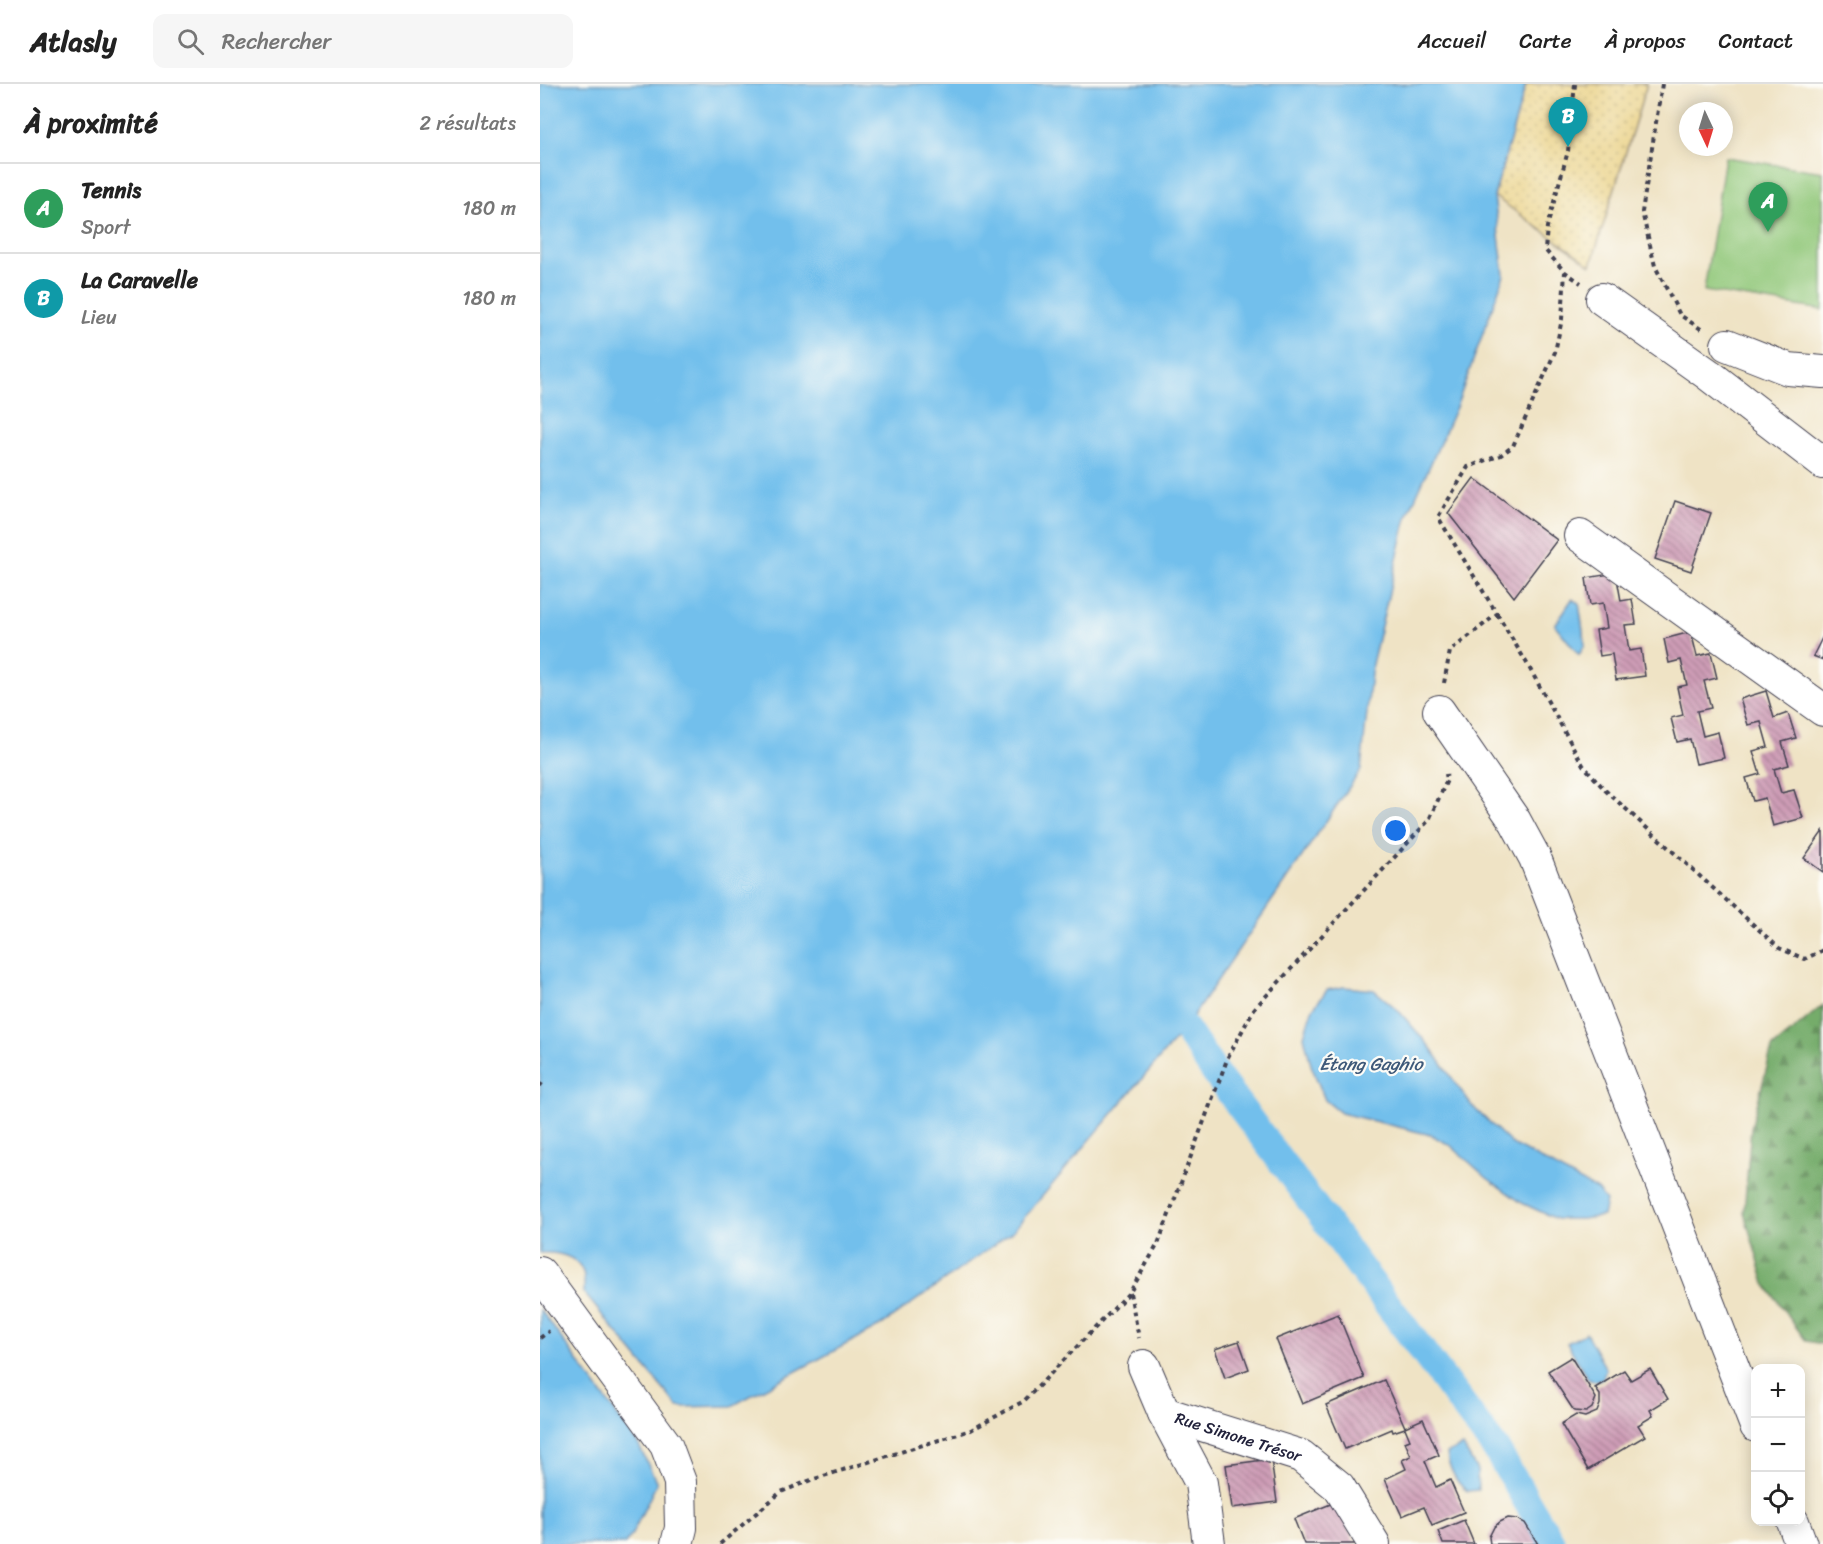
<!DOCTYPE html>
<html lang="fr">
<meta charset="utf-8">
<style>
body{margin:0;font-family:Sriracha,sans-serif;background:#f6f6f6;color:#222}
.controls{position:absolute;right:18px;bottom:18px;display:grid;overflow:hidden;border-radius:12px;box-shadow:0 3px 15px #0003}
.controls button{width:54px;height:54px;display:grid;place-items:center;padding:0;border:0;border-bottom:2px solid #e0e0e0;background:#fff;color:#222;font:30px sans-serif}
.compass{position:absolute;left:1139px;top:18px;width:54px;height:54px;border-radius:50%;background:#fff;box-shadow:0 3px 15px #0003;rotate:176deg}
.you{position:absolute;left:856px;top:747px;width:21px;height:21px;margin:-15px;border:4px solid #fff;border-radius:50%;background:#1a73e8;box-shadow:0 0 0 9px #1a73e833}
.badge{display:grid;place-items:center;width:39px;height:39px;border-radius:50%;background:#b5179e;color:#fff;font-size:20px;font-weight:700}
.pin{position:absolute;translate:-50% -50px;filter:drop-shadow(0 2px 3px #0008)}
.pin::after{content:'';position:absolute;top:32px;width:21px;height:18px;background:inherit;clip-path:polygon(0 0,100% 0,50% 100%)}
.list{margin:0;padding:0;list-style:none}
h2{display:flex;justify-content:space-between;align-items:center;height:78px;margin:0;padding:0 24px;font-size:26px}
h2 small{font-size:20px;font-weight:400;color:#767676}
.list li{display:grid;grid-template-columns:39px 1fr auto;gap:18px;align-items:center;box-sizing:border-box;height:90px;padding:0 24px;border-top:2px solid #e0e0e0}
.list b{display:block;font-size:22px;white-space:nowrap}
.list p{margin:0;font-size:20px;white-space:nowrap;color:#767676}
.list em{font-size:20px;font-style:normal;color:#767676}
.icon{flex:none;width:33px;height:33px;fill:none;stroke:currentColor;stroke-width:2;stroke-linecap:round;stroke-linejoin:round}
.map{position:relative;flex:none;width:1283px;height:1460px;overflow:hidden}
header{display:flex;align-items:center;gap:36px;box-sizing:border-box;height:84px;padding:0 30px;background:#fff;border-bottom:2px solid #e0e0e0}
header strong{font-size:28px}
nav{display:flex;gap:33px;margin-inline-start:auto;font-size:21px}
.search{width:420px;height:54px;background:#f6f6f6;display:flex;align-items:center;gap:15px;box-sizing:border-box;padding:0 21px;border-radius:12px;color:#767676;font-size:22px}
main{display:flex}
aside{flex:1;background:#fff}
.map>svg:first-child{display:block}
.forest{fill:url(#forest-firs);stroke:#4c6752;stroke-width:1.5}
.sand{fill:url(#sand-dots);stroke:#887e6c;stroke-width:1.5}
.park{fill:#92c87a;stroke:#5a755a;stroke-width:1.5}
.water{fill:#72bfec;stroke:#4a7094;stroke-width:1.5}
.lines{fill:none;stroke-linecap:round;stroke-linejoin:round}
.canal{stroke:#72bfec;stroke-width:28}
.building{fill:url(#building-back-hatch)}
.minor-casing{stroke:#413f50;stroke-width:34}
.path{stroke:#413f50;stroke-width:4;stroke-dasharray:4.5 4.5;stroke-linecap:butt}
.minor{stroke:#fff;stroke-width:32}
.labels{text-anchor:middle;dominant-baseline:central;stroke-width:4.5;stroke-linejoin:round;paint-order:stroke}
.street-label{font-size:16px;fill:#22223b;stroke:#fdfcf7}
.water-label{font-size:18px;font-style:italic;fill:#3e5979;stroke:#fdfcf7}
</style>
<header>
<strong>Atlasly</strong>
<div class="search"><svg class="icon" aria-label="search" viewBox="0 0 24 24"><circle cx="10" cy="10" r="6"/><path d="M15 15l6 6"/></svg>Rechercher</div>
<nav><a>Accueil</a><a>Carte</a><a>À propos</a><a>Contact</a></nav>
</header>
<main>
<aside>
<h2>À proximité<small>2 résultats</small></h2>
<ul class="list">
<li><span class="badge" style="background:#2e9e5b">A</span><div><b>Tennis</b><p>Sport</p></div><em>180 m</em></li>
<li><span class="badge" style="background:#0f9aa8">B</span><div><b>La Caravelle</b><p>Lieu</p></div><em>180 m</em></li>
</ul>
</aside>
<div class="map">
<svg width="1283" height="1460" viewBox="0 0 1283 1460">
<defs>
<pattern id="forest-firs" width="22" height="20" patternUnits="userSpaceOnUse" patternTransform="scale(1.5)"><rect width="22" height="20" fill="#75ac6a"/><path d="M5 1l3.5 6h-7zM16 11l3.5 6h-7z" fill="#608c58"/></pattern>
<pattern id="sand-dots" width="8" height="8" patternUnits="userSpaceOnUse" patternTransform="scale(1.5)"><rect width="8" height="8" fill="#eeda9e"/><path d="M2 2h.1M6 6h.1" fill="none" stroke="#ccbb89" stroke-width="1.8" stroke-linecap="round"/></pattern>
<pattern id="building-back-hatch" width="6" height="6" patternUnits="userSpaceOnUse" patternTransform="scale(1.5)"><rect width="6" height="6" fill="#ce9cb6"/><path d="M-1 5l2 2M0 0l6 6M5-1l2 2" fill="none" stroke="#a77f95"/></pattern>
</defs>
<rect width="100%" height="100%" fill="#fdfcf7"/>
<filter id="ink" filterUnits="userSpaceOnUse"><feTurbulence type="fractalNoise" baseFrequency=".0167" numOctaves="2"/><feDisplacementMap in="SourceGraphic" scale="12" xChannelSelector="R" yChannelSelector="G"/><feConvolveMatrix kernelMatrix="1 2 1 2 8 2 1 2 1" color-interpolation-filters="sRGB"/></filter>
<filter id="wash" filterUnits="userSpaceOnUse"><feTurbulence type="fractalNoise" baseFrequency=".008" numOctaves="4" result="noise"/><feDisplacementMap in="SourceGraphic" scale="24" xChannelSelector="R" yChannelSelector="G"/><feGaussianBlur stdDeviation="1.35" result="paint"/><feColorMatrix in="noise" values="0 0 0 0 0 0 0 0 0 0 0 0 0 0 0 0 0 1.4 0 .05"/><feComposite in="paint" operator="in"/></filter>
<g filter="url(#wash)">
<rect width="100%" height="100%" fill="#efe3c5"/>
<!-- forest -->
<polygon class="forest" points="1283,921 1283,1260 1266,1257 1225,1200 1204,1129 1211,1044 1232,964"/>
<!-- sand -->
<polygon class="sand" points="986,0 1107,0 1051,181 954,112"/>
<!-- park -->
<polygon class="park" points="1185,73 1283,88 1283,226 1164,207"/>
<!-- water -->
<g class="water">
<path d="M0 0H986L954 112 964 191 917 321 867 433 832 580 821 686 645 944 472 1148 340 1242 192 1322 138 1323 44 1209C44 1203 45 1194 43 1188 37 1171 16 1168 0 1169Z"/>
<polygon points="1032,515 1039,519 1045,561 1039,571 1015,541"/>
<polygon points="804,903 834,906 858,926 890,963 932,1022 972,1060 1057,1106 1066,1117 1063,1132 1042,1135 1016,1135 982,1119 947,1094 910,1061 891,1051 801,1029 785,1016 771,981 764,952 772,926 787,906"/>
<polygon points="0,1225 98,1360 117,1399 91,1452 85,1460 0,1460"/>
<path d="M1046 1249 1066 1285 1063 1294C1057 1297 1053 1298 1048 1295L1027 1259Z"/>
<path d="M923 1362 937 1386 938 1406 927 1407C916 1399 908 1382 907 1369Z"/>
</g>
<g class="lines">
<!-- canal -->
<polyline class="canal" points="645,944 675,989 957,1367 1012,1460"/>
</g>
<g id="blocks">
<!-- building -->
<g class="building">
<polygon points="934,394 1017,456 974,513 908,429"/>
<polygon points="1135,417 1171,429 1151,487 1115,475"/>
<polygon points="1076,489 1081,517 1092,515 1096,540 1085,541 1089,567 1101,565 1105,592 1076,596 1072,570 1060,572 1056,546 1067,544 1063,519 1050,521 1046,494"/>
<polygon points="1151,548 1157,572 1171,569 1177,594 1164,597 1171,624 1157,627 1163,652 1178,648 1184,674 1156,680 1150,655 1137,658 1131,634 1143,631 1137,603 1147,601 1141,576 1129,579 1124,555"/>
<polygon points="1283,552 1283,576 1273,572"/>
<polygon points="1226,607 1234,634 1248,629 1256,654 1242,658 1249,681 1234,685 1241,709 1254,706 1263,734 1233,742 1225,714 1213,717 1206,694 1220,690 1213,667 1228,663 1221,638 1208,641 1200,615"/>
<polygon points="1283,747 1283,788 1264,774"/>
<polygon points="798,1230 824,1294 762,1320 736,1255"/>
<polygon points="699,1257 709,1285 685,1294 675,1265"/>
<polygon points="1031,1273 1056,1314 1052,1324 1046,1328 1034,1327 1008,1287"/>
<polygon points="1110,1285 1128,1315 1110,1326 1113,1332 1098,1341 1105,1352 1048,1386 1021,1340 1036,1331 1045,1333 1057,1328 1060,1320 1060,1311 1055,1304 1084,1286 1091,1296"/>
<polygon points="844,1296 865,1343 883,1335 899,1371 885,1377 896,1403 910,1396 924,1428 892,1441 884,1423 862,1432 845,1395 866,1385 862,1376 871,1372 865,1358 870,1356 865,1344 853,1348 852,1345 805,1365 786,1321"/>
<polygon points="731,1375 737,1418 692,1424 686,1381"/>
<polygon points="798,1417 815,1460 764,1460 754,1435"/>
<polygon points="968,1434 977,1435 985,1439 998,1460 950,1460 949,1453 954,1443 960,1438"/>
<polygon points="924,1436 934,1460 903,1460 898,1447"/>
</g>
</g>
</g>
<g filter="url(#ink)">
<use href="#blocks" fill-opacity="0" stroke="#413f50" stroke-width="1.5"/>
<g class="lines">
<!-- minor casing -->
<g class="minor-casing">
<g id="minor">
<polyline points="1062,215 1169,291 1283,379"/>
<polyline points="1187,261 1248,285 1283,288"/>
<polyline points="1040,452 1283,626"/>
<polyline points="899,627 975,737 995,774 1216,1342"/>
<polyline points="0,1189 126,1361 140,1398 141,1444 137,1460"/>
<polyline points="604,1282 624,1329 661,1399 669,1460"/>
<path id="s1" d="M624 1329 761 1372 799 1403 834 1460"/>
<polyline points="1253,1438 1261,1460"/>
</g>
</g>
<!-- path -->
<g class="path">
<polyline points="1035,0 1028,67 1007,143 1005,166 1025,188 1041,199"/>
<polyline points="1122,0 1102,128 1115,182 1140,231 1164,247"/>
<polyline points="957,530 985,576 1043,681 1065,706 1239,864 1265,875 1283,866"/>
<polyline points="904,599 910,567 957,530 898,433 928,383 961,371 973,362 1015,268 1022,235 1025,188"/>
<polyline points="0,1002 2,999"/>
<polyline points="590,1209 599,1254"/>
<polyline points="0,1254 9,1247"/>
<polyline points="180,1460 241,1408 271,1396 431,1346 484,1317 590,1208 618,1160 688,973 714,925 889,736 907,696 906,690"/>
</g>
<!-- minor -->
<use href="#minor" class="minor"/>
</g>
</g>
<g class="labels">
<!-- street labels -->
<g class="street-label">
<text stroke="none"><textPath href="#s1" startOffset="78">Rue Simone Trésor</textPath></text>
</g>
<!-- water labels -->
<g class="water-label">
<text x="831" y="980">Étang Gaghio</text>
</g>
</g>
</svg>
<div class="controls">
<button>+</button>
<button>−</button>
<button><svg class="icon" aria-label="locate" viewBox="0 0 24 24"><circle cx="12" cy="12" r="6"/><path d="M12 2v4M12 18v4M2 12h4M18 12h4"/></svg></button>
</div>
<svg class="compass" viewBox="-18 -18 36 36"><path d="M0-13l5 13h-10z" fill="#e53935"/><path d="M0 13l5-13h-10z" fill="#767676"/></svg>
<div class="you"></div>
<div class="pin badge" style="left:1228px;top:148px;background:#2e9e5b">A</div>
<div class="pin badge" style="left:1028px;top:63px;background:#0f9aa8">B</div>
</div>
</main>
